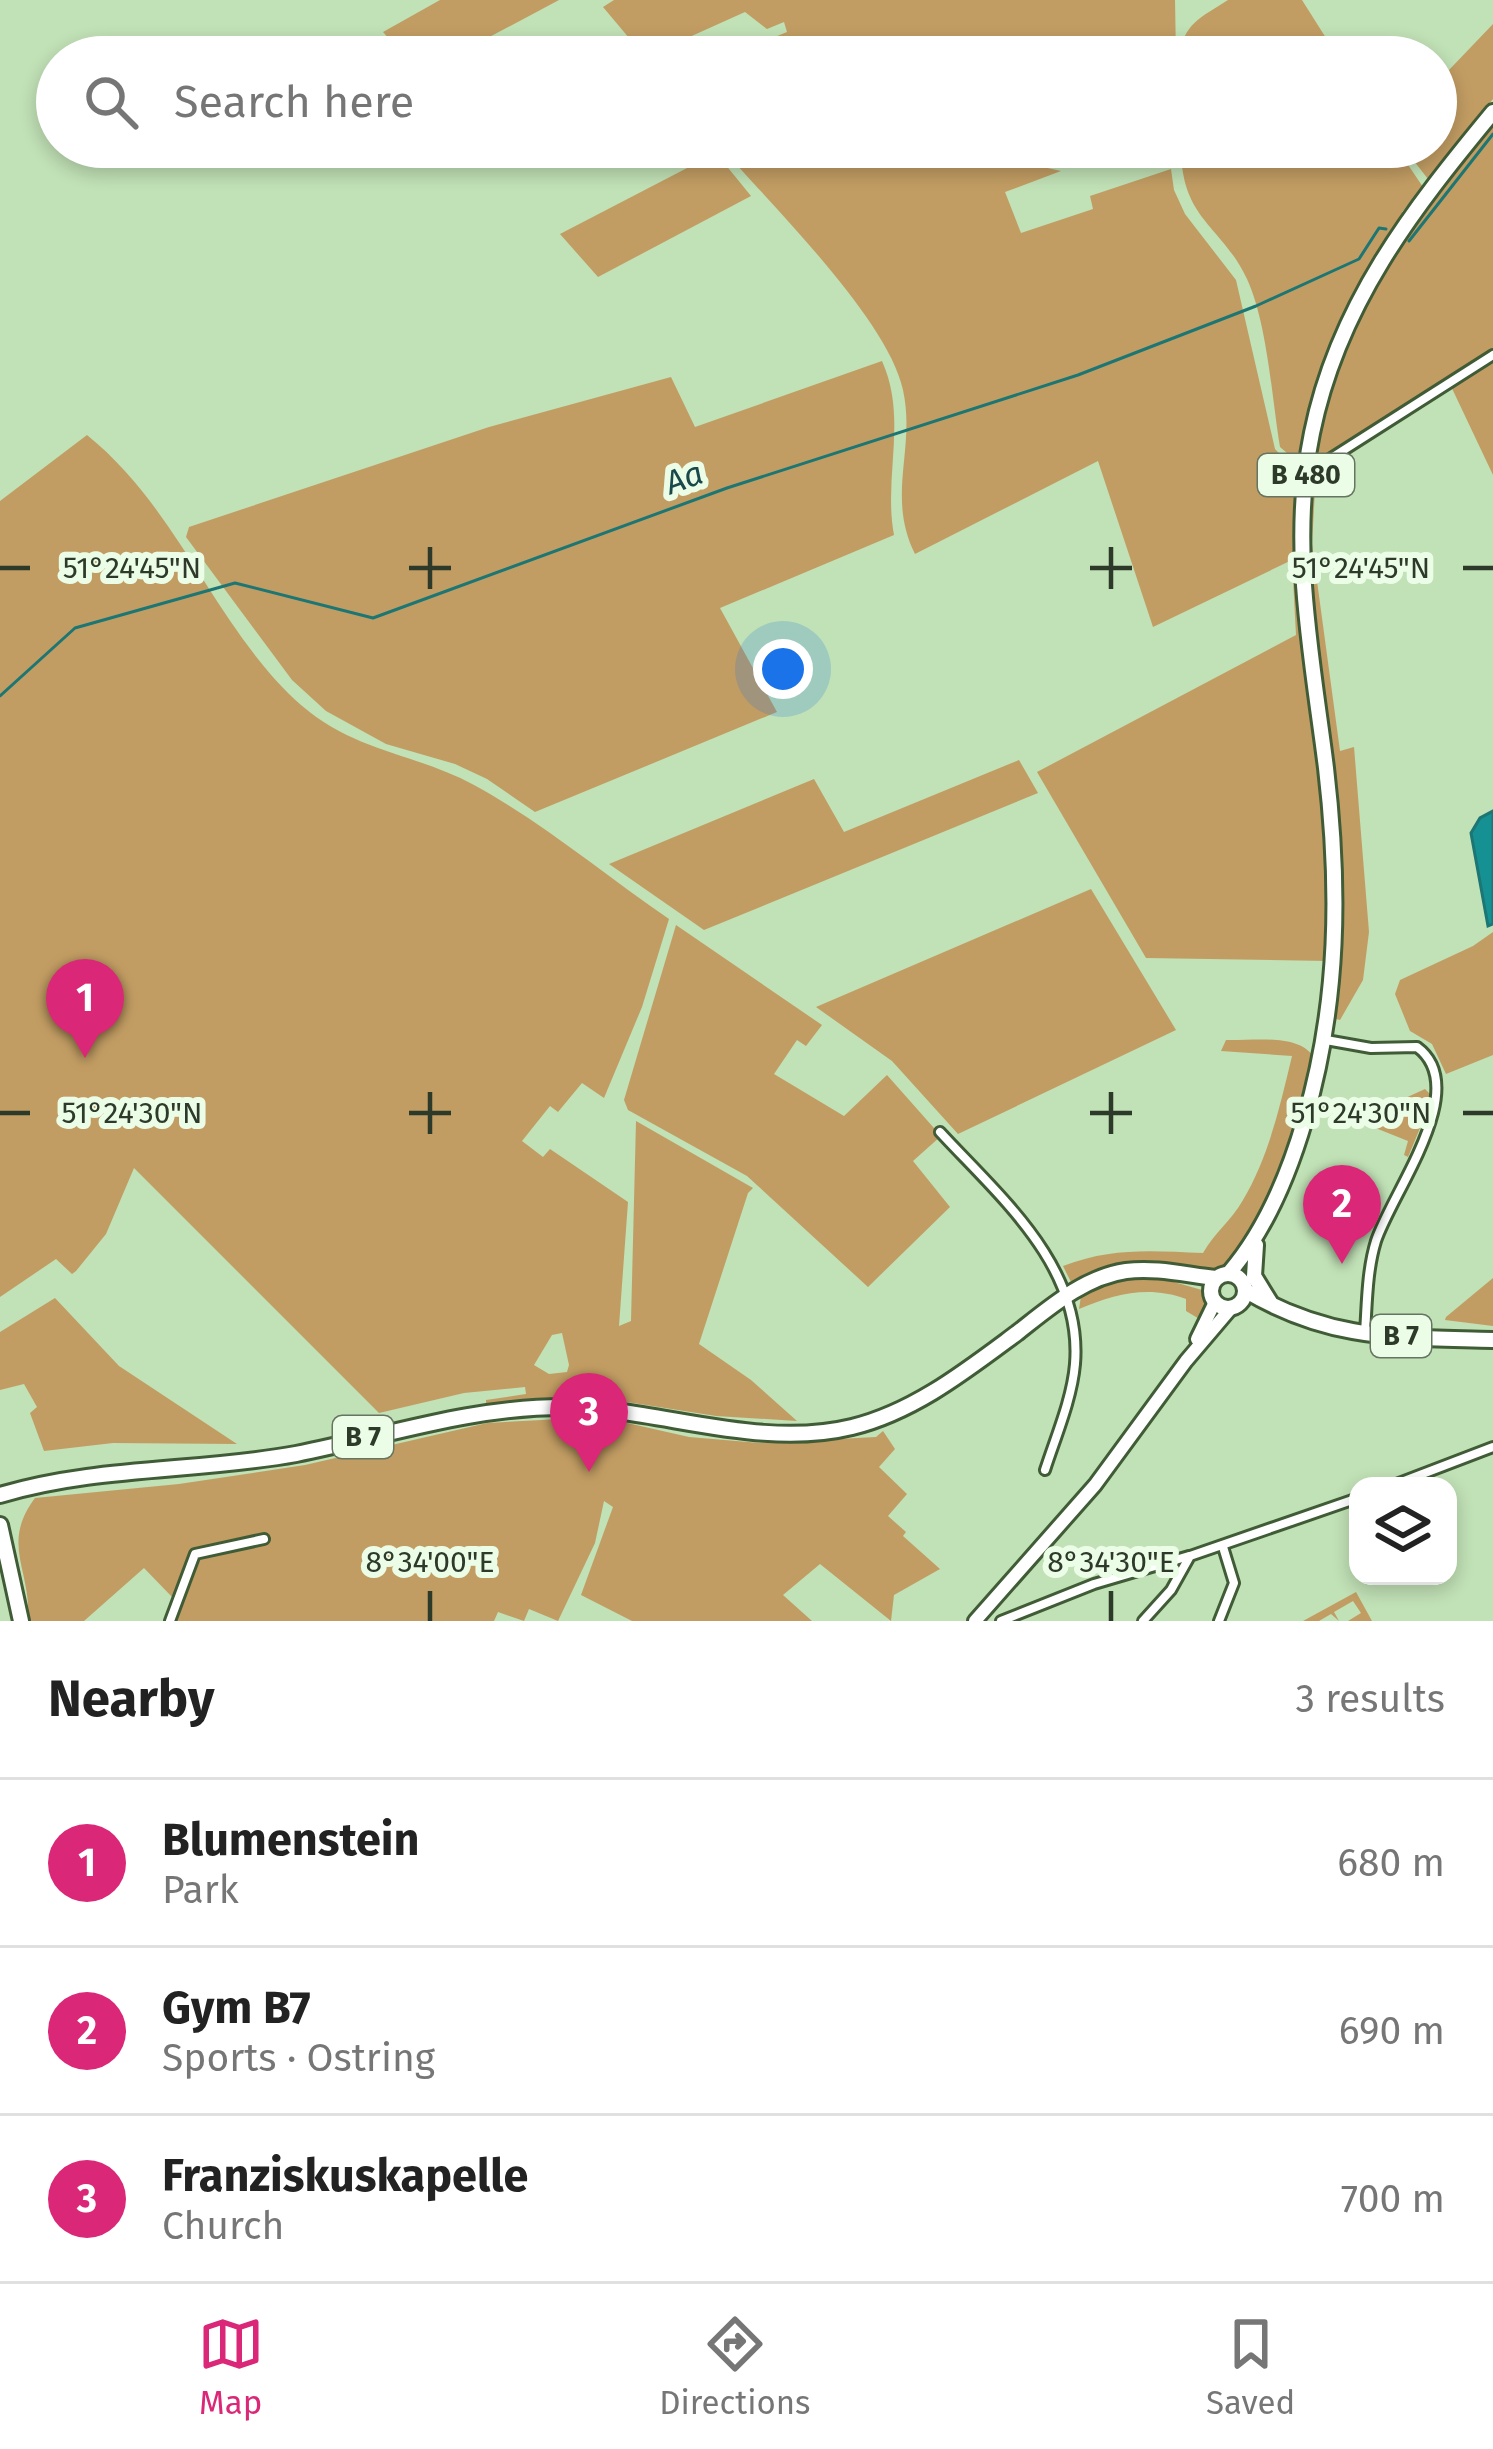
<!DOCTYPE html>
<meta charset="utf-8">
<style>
body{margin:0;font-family:"Fira Sans",sans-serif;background:#f6f6f6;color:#222}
.controls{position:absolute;right:36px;bottom:36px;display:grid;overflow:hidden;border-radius:24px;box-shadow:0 6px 18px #0003}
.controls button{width:108px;height:108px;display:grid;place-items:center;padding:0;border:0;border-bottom:3px solid #e0e0e0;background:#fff;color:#222;font:60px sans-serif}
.you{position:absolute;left:783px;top:669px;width:42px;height:42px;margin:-30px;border:9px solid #fff;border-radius:50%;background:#1a73e8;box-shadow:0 0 0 18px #1a73e833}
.badge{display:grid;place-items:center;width:78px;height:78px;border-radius:50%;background:#db2777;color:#fff;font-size:39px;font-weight:700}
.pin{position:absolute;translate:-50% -99px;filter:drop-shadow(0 3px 6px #0008)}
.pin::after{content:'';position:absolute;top:63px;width:42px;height:36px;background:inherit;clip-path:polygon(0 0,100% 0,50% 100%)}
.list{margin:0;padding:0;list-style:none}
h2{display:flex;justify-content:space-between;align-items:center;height:156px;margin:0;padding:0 48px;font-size:51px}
h2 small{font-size:39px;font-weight:400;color:#767676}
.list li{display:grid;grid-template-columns:78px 1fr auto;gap:36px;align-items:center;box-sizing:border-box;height:168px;padding:0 48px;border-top:3px solid #e0e0e0}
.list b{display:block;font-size:45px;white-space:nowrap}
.list p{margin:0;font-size:39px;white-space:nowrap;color:#767676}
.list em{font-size:39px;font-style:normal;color:#767676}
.icon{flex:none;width:66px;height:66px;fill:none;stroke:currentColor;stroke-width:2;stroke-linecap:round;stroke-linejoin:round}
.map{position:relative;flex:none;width:1493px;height:1621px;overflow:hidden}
.search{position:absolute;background:#fff;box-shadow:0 6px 18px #0003;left:36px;right:36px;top:36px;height:132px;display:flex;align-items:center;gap:30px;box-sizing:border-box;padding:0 42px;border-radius:66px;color:#767676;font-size:45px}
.sheet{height:660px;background:#fff}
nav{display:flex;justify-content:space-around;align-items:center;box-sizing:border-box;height:168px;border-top:3px solid #e0e0e0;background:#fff;font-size:33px;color:#767676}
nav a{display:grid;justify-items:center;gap:6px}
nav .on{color:#db2777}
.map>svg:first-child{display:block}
.green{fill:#c29d63;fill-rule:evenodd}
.water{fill:#159093;stroke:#1c7673;stroke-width:3}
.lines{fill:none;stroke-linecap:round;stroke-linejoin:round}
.stream{stroke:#1c7673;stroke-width:3}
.street-casing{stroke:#405c37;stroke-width:14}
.secondary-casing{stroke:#405c37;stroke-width:18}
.primary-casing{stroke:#405c37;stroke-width:20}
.street{stroke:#fff;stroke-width:8}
.secondary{stroke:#fff;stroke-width:12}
.primary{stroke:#fff;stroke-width:14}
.ticks{fill:none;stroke:#2d3a29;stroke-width:4.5}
.labels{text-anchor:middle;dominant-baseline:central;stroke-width:12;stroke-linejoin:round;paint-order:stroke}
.shield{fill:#ecfde7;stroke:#667462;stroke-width:3}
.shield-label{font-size:27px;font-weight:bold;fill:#2d3a29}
.water-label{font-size:33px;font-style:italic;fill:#1a494b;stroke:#ecfde7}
.ticks-label{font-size:30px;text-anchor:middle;fill:#2d3a29;stroke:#ecfde7;stroke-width:12;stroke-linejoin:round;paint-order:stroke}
</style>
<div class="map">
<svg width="1493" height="1621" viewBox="0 0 1493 1621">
<rect width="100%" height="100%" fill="#c1e1b6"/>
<!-- green -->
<g class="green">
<polygon points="440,0 559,0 452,57 405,57 383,32"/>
<polygon points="614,0 1175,0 1176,57 776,57 770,39 787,32 784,22 767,29 745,12 645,57 603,7"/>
<path d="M1228 0H1302L1338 57H1180C1182 24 1202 17 1228 0Z"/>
<polygon points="1493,24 1493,99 1428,179 1403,147 1436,147 1436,71 1449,70"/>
<path d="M1493 117V475L1448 380 1317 462 1312 458 1331 378 1346 334 1335 331 1314 396 1303 454 1294 459 1280 447C1272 398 1267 322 1247 279 1221 224 1181 220 1181 147H1396L1423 187 1402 212 1416 214 1457 170Z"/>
<path d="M721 147H1035L1043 167 1061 171 1005 192 1021 233 1093 209 1090 196 1171 169 1174 190 1185 214 1236 280 1275 449 1298 473V604L1329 849 1328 961 1146 958 1037 772 1296 635 1292 560 1153 627 1098 461 915 554C886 496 916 449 903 390 888 319 771 205 721 147Z"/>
<polygon points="716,153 751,196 598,277 560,234"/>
<path d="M882 361C908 419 883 476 894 535L720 608 777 712 535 812 487 779 455 764 386 744 326 711 292 680 186 537 189 527 489 427 671 377 695 427Z"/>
<path d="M87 435C180 510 216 630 301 705 355 752 415 753 474 785 542 822 605 875 669 919L642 1007 604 1098 582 1083 558 1112 550 1106 522 1141 543 1157 550 1149 628 1202 619 1326 631 1321 636 1121 753 1188 748 1193 699 1344 751 1380 797 1421 716 1416 614 1400V1420L689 1437 760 1443 876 1437 883 1431 895 1449 879 1467 907 1494 888 1516 906 1532 903 1536 940 1569 894 1595 891 1621 820 1564 783 1595 812 1621H632L581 1595 613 1507 604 1501 595 1543 558 1621 529 1609 524 1621 498 1612 494 1621H174V1599L144 1568 84 1621H28C32 1570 0 1545 35 1498L179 1484 305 1465 487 1423 580 1418 579 1400 486 1405V1400L526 1394 525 1387 464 1393 379 1413 134 1168 106 1234 76 1271 72 1274 56 1259 0 1297V501ZM562 1333 569 1365 567 1372 549 1374 534 1365 552 1335Z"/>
<path d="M1311 472H1316L1312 544 1340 751 1354 747 1369 932 1363 980 1340 1020 1336 1019C1360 836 1296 656 1311 472Z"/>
<polygon points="1019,760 1038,793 704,930 609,864 814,779 844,832"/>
<polygon points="1091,889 1176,1030 958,1134 892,1061 816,1007"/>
<polygon points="676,925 822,1025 806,1046 797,1040 774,1074 844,1116 887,1075 941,1136 913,1161 950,1207 868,1287 747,1176 628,1110 624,1100"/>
<polygon points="1493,932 1493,1055 1446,1074 1432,1044 1410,1031 1395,994 1400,980 1473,946"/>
<path d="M1226 1040C1251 1041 1297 1033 1313 1056 1304 1130 1273 1210 1226 1268 1202 1271 1181 1264 1158 1263 1127 1261 1099 1271 1072 1284L1063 1266C1113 1247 1151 1251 1203 1253 1215 1232 1231 1221 1243 1200 1269 1156 1280 1106 1292 1056L1221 1051Z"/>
<polygon points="1425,1089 1433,1097 1408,1157 1404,1155 1408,1141 1373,1127 1379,1110"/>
<path d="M1153 1276 1202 1290 1209 1304 1201 1320 1186 1311V1299C1148 1285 1115 1294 1079 1309L1081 1296 1111 1282Z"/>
<polygon points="1493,1278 1493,1326 1445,1320 1446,1317"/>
<polygon points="55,1298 119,1366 237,1444 113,1443 44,1451 30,1413 37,1407 24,1384 0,1390 0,1332"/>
<polygon points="1356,1592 1372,1621 1348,1621 1361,1613 1353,1601 1334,1612 1339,1621 1331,1614 1319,1621 1303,1621"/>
</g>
<!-- water -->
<polygon class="water" points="1493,811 1493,924 1488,926 1471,833 1480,818"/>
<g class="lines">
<!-- stream -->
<g class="stream">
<polyline points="1409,241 1493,134"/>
<polyline points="0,696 75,628 235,583 373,618 727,488 1078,375 1256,306 1359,259 1379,228 1386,229"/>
</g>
<!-- street casing -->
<g class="street-casing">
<g id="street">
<polyline points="1308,467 1325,462 1493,355"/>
<path d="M1326 1040 1371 1048 1417 1047C1473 1088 1392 1192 1376 1241 1367 1270 1367 1303 1365 1333"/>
<path d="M940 1132C1000 1197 1083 1266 1075 1364 1072 1399 1056 1436 1045 1470"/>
<polyline points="1391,1486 1493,1447"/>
<polyline points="170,1621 195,1554 264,1539"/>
<polyline points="1001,1621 1094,1584 1189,1556"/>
<polyline points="1143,1621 1171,1590 1190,1556 1358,1498"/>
<polyline points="1219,1621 1234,1583 1223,1547"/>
</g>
</g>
<!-- secondary casing -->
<g class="secondary-casing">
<g id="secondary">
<polyline points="1197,1339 1215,1302"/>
<polyline points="975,1621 1095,1485 1186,1361 1231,1308"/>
</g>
</g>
<!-- primary casing -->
<g class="primary-casing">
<g id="primary">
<polyline points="1256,1245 1254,1276 1270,1302"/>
<path d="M1229 1273C1266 1230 1289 1174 1305 1119 1339 1002 1340 888 1326 768 1312 656 1289 545 1312 433 1338 305 1412 210 1493 112"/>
<circle cx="1228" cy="1291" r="17"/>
<path d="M1246 1291C1331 1341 1397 1337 1493 1340"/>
<path d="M0 1495C97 1466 198 1472 296 1454 387 1436 470 1407 564 1407 658 1408 758 1450 852 1427 914 1412 967 1370 1017 1333 1049 1308 1084 1277 1126 1271 1156 1267 1187 1275 1216 1278"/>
<polyline points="0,1525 21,1621"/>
</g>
</g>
<!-- street -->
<use href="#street" class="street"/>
<!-- secondary -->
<use href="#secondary" class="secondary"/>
<!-- primary -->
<use href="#primary" class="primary"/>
</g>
<!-- ticks -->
<path class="ticks" d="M430 547V589M1111 547V589M0 568H30M409 568H451M1090 568H1132M1463 568H1493M430 1092V1134M1111 1092V1134M0 1113H30M409 1113H451M1090 1113H1132M1463 1113H1493M430 1591V1621M1111 1591V1621"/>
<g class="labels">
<!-- shield labels -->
<g class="shield">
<rect x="1258" y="454" width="96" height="42" rx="9"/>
<rect x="1371" y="1315" width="60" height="42" rx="9"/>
<rect x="333" y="1416" width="60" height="42" rx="9"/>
</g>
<g class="shield-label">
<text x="1306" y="475">B 480</text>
<text x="1401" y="1336">B 7</text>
<text x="363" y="1437">B 7</text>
</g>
<!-- water labels -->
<g class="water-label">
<text transform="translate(684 478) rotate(-20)">Aa</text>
</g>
</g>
<g class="ticks-label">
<text x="132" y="578">51°24'45"N</text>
<text x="1361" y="578">51°24'45"N</text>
<text x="132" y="1123">51°24'30"N</text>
<text x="1361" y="1123">51°24'30"N</text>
<text x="430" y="1572">8°34'00"E</text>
<text x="1111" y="1572">8°34'30"E</text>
</g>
</svg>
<div class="controls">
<button><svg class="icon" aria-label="layers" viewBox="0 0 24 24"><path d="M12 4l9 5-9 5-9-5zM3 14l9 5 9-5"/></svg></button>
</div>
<div class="you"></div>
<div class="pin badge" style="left:85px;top:1058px">1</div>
<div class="pin badge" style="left:1342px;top:1264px">2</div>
<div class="pin badge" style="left:589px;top:1472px">3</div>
<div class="search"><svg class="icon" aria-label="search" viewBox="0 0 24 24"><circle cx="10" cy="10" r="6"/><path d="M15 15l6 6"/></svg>Search here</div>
</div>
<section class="sheet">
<h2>Nearby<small>3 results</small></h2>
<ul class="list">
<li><span class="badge">1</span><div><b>Blumenstein</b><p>Park</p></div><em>680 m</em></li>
<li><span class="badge">2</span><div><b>Gym B7</b><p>Sports · Ostring</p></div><em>690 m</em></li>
<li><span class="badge">3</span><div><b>Franziskuskapelle</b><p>Church</p></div><em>700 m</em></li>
</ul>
</section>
<nav>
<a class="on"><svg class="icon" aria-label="map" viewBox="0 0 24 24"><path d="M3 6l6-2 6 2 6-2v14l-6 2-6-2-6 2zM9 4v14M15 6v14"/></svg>Map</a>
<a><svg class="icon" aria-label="directions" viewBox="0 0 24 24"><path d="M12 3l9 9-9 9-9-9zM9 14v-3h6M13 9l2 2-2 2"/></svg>Directions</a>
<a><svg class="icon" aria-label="saved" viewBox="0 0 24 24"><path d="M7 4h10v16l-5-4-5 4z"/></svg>Saved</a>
</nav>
